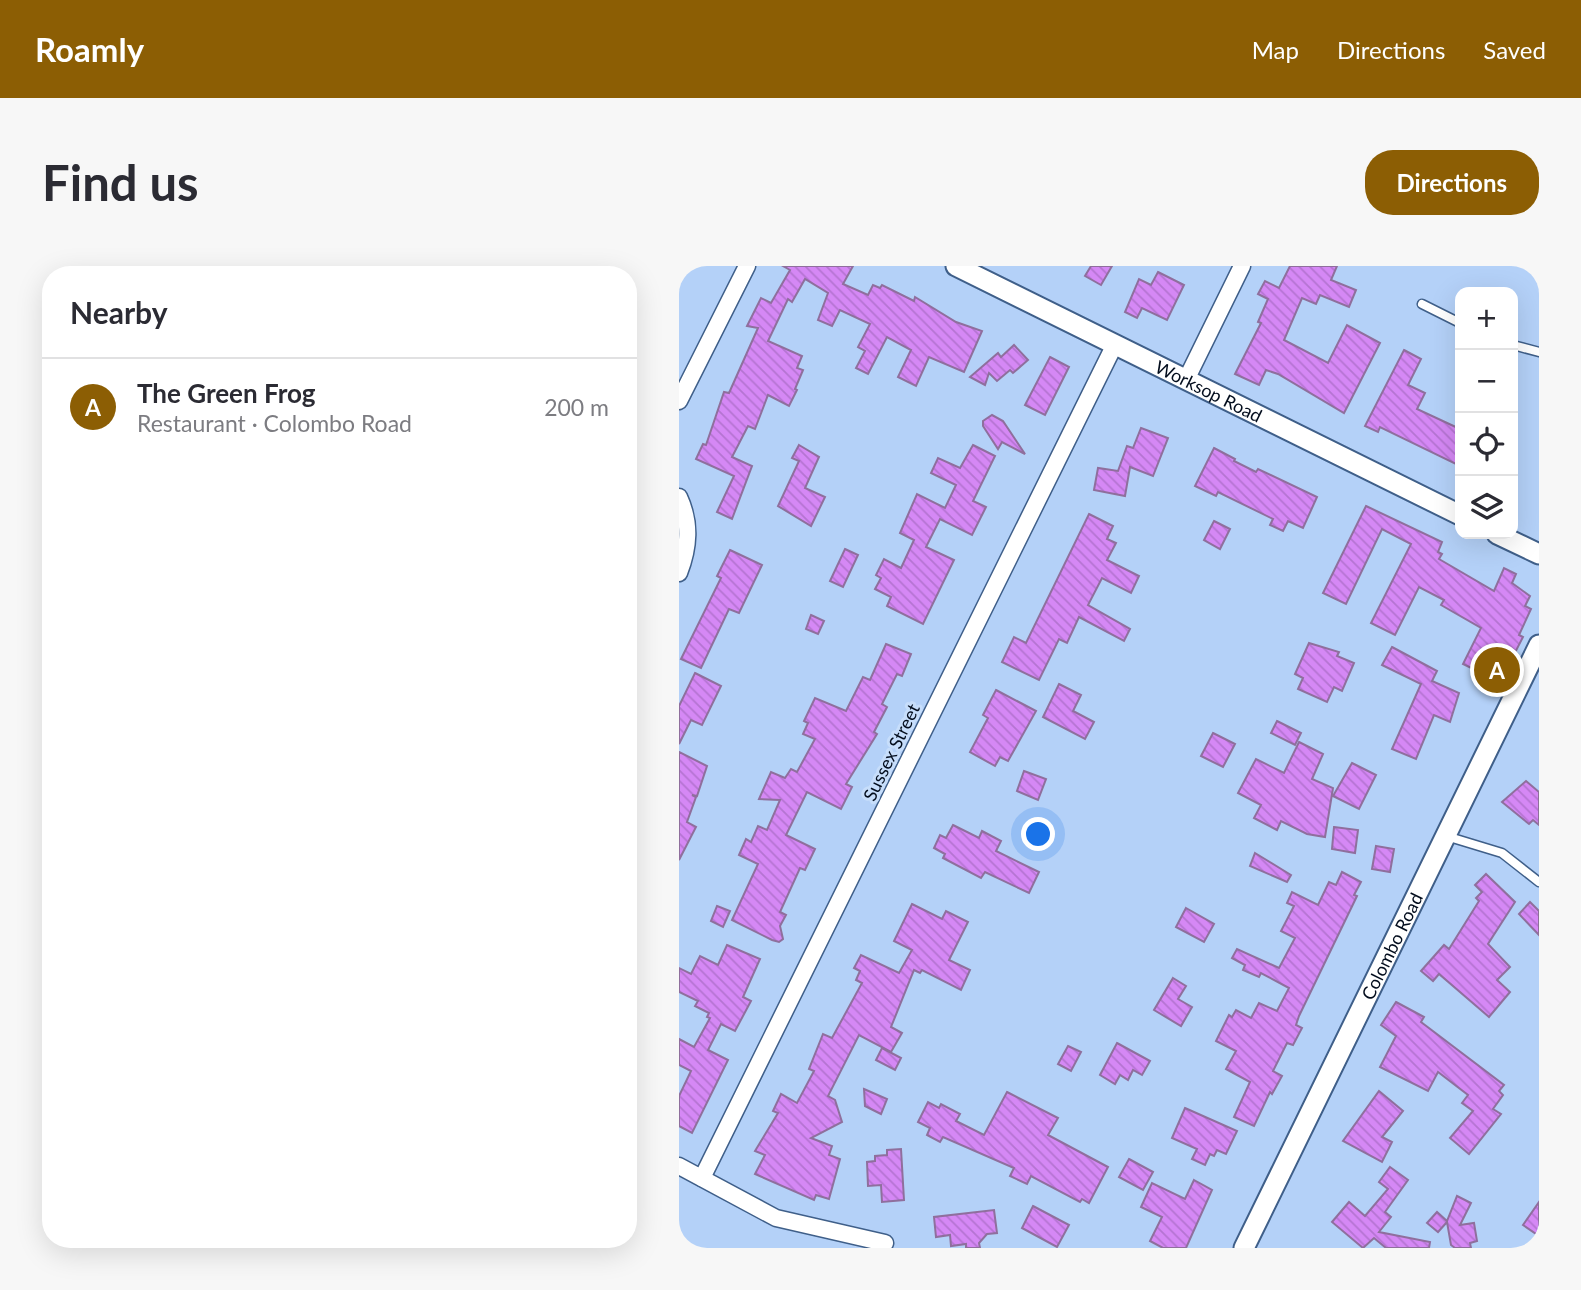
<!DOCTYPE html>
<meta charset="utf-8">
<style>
body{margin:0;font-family:Lato,sans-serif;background:#f7f7f7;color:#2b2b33}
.controls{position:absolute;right:21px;top:21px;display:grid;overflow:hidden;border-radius:14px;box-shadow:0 7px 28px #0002}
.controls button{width:63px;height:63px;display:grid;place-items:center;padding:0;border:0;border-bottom:2px solid #e1e1e2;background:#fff;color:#2b2b33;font:35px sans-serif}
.you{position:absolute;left:360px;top:569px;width:24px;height:24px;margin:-18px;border:5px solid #fff;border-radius:50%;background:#1a73e8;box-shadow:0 0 0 10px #1a73e833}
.badge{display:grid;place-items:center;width:46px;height:46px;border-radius:50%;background:#8c5e04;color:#fff;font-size:23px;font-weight:700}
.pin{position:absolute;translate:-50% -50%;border:4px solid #fff;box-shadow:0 2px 7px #0006}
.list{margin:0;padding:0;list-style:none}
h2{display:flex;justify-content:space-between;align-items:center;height:91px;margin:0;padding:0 28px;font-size:30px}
h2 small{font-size:23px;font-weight:400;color:#7c7c81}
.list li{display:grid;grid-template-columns:46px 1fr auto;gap:21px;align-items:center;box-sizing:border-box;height:98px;padding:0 28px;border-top:2px solid #e1e1e2}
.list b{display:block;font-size:26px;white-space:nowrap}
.list p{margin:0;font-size:23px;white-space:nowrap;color:#7c7c81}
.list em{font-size:23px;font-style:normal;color:#7c7c81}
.icon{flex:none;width:38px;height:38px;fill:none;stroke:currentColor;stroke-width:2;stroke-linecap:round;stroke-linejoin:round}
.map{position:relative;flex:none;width:860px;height:982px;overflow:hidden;border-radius:28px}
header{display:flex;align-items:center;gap:42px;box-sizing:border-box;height:98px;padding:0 35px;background:#8c5e04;color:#fff}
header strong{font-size:33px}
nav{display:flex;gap:38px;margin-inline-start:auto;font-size:24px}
.intro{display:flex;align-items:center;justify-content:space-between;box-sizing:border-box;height:168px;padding:0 42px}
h1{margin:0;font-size:49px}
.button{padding:18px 32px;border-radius:28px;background:#8c5e04;color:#fff;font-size:24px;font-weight:700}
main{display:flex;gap:42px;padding:0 42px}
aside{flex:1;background:#fff;border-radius:28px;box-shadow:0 7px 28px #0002}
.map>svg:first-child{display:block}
.building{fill:url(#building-back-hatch);stroke:#8f6f9d;stroke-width:2}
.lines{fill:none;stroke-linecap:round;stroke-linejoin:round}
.service-casing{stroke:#3f5f89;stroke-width:11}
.minor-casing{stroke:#3f5f89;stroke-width:19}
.tertiary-casing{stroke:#3f5f89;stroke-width:23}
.service{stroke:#fff;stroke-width:8}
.minor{stroke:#fff;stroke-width:16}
.tertiary{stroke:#fff;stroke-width:19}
.labels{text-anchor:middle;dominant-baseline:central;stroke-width:6;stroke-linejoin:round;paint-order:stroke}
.street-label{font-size:18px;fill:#030d1d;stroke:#c7defb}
</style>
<header>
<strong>Roamly</strong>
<nav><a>Map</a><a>Directions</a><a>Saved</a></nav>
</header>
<div class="intro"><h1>Find us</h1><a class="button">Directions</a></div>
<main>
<aside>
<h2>Nearby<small></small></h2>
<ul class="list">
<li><span class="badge">A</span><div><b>The Green Frog</b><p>Restaurant · Colombo Road</p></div><em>200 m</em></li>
</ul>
</aside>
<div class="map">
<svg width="860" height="982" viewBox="0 0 860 982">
<defs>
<pattern id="building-back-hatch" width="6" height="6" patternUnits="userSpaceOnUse" patternTransform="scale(1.75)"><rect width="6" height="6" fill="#d588f5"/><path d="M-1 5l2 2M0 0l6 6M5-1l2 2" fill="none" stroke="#b574d2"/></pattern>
</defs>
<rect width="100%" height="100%" fill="#b4d1f8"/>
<!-- building -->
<g class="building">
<polygon points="104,0 174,0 164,18 189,29 194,19 201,22 203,19 235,35 236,31 277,56 303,65 285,106 250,91 237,120 219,111 232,84 208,71 189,108 177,102 186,85 179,81 191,58 161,44 153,60 139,54 149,27 126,13 113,36 109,33 89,75 123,90 118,102 124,104 116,123 118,124 110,140 89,129 76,163 69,160 53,191 73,200 53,253 38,246 55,210 17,193 24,178 27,179 45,126 50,127 79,62 68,60 82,32 92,37 111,4"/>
<polygon points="412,0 433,0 422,19 406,10"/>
<polygon points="611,0 658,0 652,14 677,24 670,41 641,29 637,38 623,32 605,74 649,97 668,59 701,77 665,147 599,108 587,104 580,119 556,108 582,57 579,56 589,33 579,28 586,15 600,22"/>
<polygon points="479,6 505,19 488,54 463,42 458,52 446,46 460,13 472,19"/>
<polygon points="335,79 349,94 334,107 331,104 318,115 310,107 306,119 291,111 319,87 322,91"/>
<polygon points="725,84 742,93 729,119 746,127 738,143 781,163 781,200 701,161 699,166 686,160"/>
<polygon points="371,91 390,101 366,149 346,139"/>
<polygon points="313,149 324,155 346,188 323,176 319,183 304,160 304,155"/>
<polygon points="462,162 489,172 474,210 451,201 446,230 415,224 419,202 439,205 448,180 454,182"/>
<polygon points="120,179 140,191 126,222 146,231 132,260 99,240 120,195 113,192"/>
<polygon points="294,179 316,190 294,235 307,241 293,269 261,253 247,281 275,294 244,358 208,340 212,331 196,323 202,312 197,309 205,293 222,302 235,274 221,267 238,228 266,242 277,219 252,207 259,192 281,202"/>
<polygon points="535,182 556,193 555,195 577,206 579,203 638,231 624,262 609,255 604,265 591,259 594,253 539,226 537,230 516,220"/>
<polygon points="687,240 763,276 759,286 763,288 760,293 815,325 825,302 837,308 833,317 851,330 846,340 852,343 840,369 844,371 821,416 784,398 802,362 762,339 765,334 740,321 716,369 692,357 732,278 703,263 667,338 644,327"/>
<polygon points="410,248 434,260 428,273 437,277 428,294 460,310 452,327 423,312 409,339 451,363 445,375 400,351 388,377 380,373 360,414 323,396 335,371 347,377"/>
<polygon points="535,255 551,263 541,283 525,274"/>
<polygon points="166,283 179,289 164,321 151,315"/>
<polygon points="51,284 83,299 60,347 50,343 22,402 2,393 42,312 38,310"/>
<polygon points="132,349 145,355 139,368 127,363"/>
<polygon points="630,377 660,386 658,390 675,397 663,425 655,421 648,436 619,423 624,412 616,408"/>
<polygon points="207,378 232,388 223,410 218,408 203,438 208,441 195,466 198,468 167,518 173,521 162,543 128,526 107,569 136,583 126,604 121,602 101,646 107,649 101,660 104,673 100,676 93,674 53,654 79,598 60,589 67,573 72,576 79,560 88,564 101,534 80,533 92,506 106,512 112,503 118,506 136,473 124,468 129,457 125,455 136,432 167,445 184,411 191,414"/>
<polygon points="713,381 758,405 753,415 780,427 771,456 755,449 737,493 713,483 742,418 703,399"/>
<polygon points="16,407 42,420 23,459 12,454 0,478 0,440"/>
<polygon points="380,418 402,429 394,445 415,456 406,473 364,451"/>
<polygon points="317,424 357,445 329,495 321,491 316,500 291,486 309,452 304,449"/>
<polygon points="598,455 622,467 616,479 592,467"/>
<polygon points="534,467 556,478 544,501 522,490"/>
<polygon points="620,476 644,488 633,513 654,522 646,571 628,568 602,555 598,564 575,552 582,539 559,527 577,493 605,507"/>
<polygon points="0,486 28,500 18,530 13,529 17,531 8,556 17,561 0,594"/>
<polygon points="673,497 697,509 680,543 654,530"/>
<polygon points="345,505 367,513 359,534 338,525"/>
<polygon points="847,515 860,526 860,559 854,554 850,558 823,536"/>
<polygon points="274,559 300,572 303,565 322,575 317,585 360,606 350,627 306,606 302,612 264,592 266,588 255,582 261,569 267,572"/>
<polygon points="655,561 679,564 676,587 653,583"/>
<polygon points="697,580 715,583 711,606 693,603"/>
<polygon points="576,587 612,609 608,616 571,600"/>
<polygon points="663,606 682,616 675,629 678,630 620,750 617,759 623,762 614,779 608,777 594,805 603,810 593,828 591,826 575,860 555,851 571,816 547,803 557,785 537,775 550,749 553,751 557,744 572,752 580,737 598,745 610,722 582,707 580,711 564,704 566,699 553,692 558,683 600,702 616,672 602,665 615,640 608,637 613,626 639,639 650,616 657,619"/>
<polygon points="807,608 836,636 809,678 831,701 818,714 831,726 810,751 760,708 754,715 742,705 765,679 770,683 800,635 797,632 803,626 796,619"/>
<polygon points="851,636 860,645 860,669 840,648"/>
<polygon points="233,638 263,653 267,645 289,656 270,694 291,704 282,724 243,704 241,707 235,704 212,761 223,767 212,786 180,769 149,830 156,834 163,856 132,872 153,880 150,889 161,893 150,933 137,929 135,934 76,908 86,889 76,885 99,847 94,845 102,828 118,837 135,805 130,803 144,768 153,772 183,717 177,714 181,705 175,702 182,689 220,707 233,684 215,675"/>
<polygon points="38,640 51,645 44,661 32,655"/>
<polygon points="507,642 535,658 525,676 497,661"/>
<polygon points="48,679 81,693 64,731 72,735 56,765 42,758 29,784 49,794 13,867 0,860 0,830 12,805 0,799 0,773 15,781 31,752 28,751 30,747 16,740 19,735 0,726 0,702 12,708 21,690 39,699"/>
<polygon points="494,712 507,720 499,733 513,741 502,760 475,744"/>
<polygon points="717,736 745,751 742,756 825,819 820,825 824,829 814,843 822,848 790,888 771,872 794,845 783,837 789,829 759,806 749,825 701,801 717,770 702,759"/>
<polygon points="438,777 471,795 463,809 454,804 449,814 441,809 436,818 421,809"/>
<polygon points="389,780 402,786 392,805 379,798"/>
<polygon points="203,782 222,792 216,804 197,794"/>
<polygon points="185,823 208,833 202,848 186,840"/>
<polygon points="700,825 724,845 703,871 713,876 703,896 664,875"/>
<polygon points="328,826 379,852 369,869 429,901 410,937 403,933 401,936 352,910 348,918 331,910 335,902 264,871 261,876 248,869 251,862 239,856 249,836 260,842 262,838 281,848 277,855 305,869"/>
<polygon points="506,842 558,865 547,888 538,884 535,890 531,888 526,899 513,893 518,883 493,872"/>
<polygon points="222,883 225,934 203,936 202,919 189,920 188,896 196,895 196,890 208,889 208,884"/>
<polygon points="450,893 474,906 464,924 440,911"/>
<polygon points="711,901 729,914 706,946 712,951 700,966 751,976 750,982 707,982 695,972 684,982 653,956 670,936 686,950 709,923 700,916"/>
<polygon points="515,914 533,924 507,982 484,982 471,975 483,951 462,941 473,917 506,933"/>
<polygon points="778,930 792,937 781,959 795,957 798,975 791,977 792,982 776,982 772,979 768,956 759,966 748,957 758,946 768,955"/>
<polygon points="860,936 860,970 844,959"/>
<polygon points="354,940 390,959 378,981 343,962"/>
<polygon points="315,944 318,967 308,968 300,977 301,982 287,982 287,978 272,980 271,969 257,971 255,951"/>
</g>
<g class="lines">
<!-- service casing -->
<g class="service-casing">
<g id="service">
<polyline points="743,38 781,57"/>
<polyline points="834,79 860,86"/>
<polyline points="767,570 823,587 860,616"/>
</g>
</g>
<!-- minor casing -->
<g class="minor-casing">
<g id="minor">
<polyline points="507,114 563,0"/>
<polyline points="0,135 68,0"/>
<path d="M0 231C12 257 10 281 0 307"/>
<polyline points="0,900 97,952 206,977"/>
<polyline points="23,912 436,78"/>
</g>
</g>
<!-- tertiary casing -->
<g class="tertiary-casing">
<g id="tertiary">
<path id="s1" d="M277 0 781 249"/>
<polyline points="818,268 860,288"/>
<path id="s2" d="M565 982 860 379"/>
</g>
</g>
<!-- service -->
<use href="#service" class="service"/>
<!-- minor -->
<use href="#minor" class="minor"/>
<!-- tertiary -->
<use href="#tertiary" class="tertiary"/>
</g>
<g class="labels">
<!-- street labels -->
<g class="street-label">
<text stroke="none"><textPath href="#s1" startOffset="282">Worksop Road</textPath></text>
<text transform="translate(212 486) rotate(-64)">Sussex Street</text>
<text stroke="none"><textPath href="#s2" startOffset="336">Colombo Road</textPath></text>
</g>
</g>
</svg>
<div class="controls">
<button>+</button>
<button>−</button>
<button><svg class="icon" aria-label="locate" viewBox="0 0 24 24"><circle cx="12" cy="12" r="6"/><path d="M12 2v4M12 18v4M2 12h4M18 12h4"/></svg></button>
<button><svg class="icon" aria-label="layers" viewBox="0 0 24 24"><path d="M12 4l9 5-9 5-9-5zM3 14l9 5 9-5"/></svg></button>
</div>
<div class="you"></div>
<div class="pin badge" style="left:818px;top:404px">A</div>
</div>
</main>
